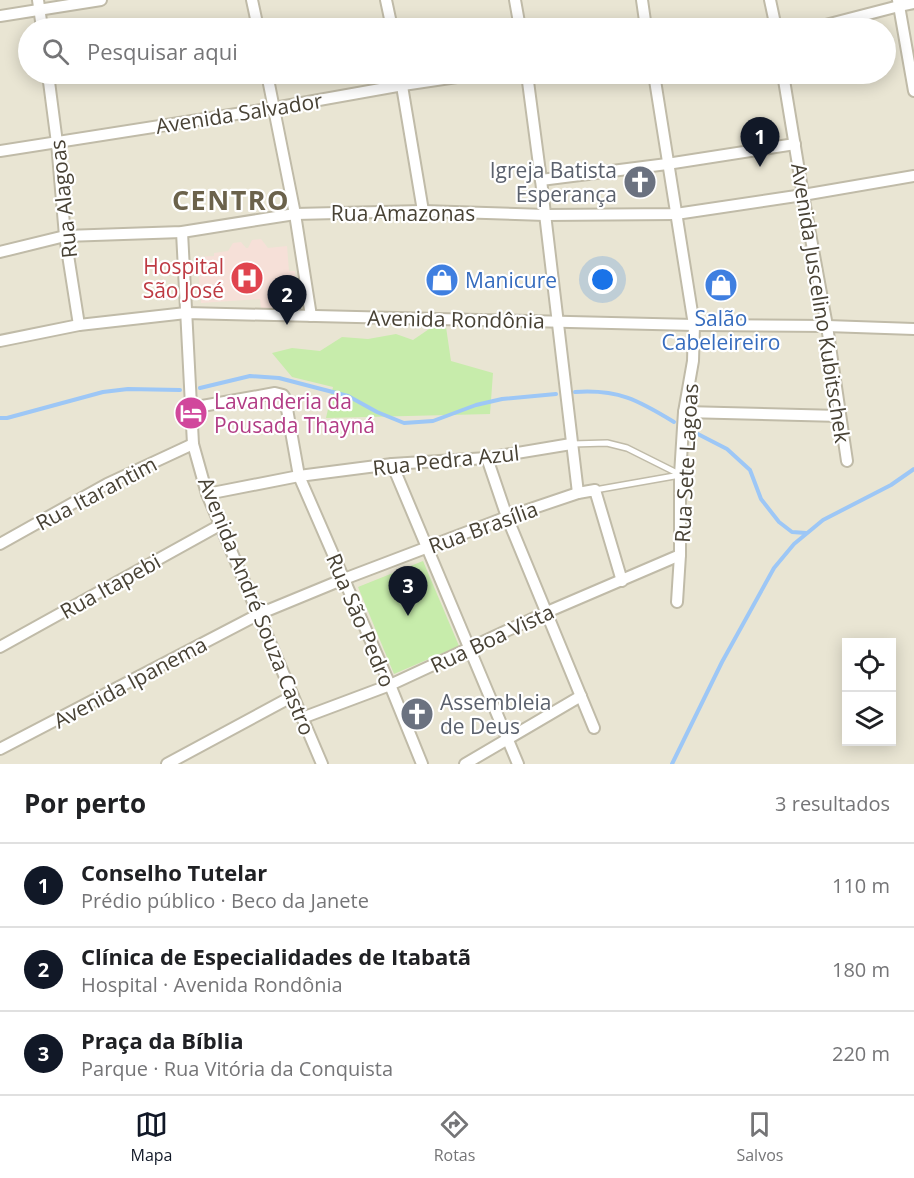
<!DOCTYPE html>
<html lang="pt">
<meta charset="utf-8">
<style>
body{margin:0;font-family:"Open Sans",sans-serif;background:#f6f6f6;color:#202124}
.controls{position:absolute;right:18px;bottom:18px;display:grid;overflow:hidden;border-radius:0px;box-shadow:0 3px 15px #0003}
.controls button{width:54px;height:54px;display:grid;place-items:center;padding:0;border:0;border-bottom:2px solid #e0e0e0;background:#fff;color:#202124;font:30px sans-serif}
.you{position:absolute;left:603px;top:280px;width:21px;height:21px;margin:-15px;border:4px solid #fff;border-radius:50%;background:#1a73e8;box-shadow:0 0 0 9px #1a73e833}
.badge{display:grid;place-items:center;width:39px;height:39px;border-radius:50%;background:#111827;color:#fff;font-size:20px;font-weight:700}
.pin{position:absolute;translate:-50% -50px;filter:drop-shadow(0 2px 3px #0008)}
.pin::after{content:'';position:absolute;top:32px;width:21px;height:18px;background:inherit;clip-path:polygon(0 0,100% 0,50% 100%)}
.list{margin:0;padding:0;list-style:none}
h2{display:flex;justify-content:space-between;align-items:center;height:78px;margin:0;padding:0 24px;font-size:26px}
h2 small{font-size:20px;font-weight:400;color:#757577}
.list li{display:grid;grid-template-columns:39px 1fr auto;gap:18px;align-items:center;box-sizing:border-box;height:84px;padding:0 24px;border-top:2px solid #e0e0e0}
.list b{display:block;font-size:22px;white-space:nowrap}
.list p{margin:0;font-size:20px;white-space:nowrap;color:#757577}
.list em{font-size:20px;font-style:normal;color:#757577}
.icon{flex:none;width:33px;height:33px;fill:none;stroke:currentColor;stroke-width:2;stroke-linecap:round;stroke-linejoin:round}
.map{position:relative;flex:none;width:914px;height:764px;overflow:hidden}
.search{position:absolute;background:#fff;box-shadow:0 3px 15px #0003;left:18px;right:18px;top:18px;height:66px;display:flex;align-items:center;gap:15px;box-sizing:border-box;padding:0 21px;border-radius:33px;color:#757577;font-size:22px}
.sheet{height:330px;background:#fff}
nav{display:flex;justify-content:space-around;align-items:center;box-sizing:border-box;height:84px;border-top:2px solid #e0e0e0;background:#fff;font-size:16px;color:#757577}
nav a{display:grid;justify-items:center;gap:3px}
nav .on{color:#111827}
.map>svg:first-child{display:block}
.residential{fill:#e9e5d3;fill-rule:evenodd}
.medical{fill:#f6e0d8}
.green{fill:#c7ecab}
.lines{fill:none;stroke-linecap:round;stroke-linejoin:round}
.stream{stroke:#9dc7f6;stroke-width:4}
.lane-casing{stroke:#c0bba8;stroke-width:8}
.street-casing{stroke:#c0bba8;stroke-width:14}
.lane{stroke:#fff;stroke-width:5}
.street{stroke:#fff;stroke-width:10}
.labels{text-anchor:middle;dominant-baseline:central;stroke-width:4.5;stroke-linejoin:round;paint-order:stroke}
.street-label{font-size:21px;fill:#484235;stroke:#fff}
.worship-label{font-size:21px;fill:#5b616d;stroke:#fff;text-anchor:end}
.health-label{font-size:21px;fill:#be3a42;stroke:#fff;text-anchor:end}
.shop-label{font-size:21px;fill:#366cbe;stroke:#fff;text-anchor:start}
.hotel-label{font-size:21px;fill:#b23c85;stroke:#fff;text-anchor:start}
.district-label{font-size:27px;font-weight:bold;letter-spacing:1.5px;fill:#6b624b;stroke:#fff}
</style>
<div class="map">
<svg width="914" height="764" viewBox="0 0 914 764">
<rect width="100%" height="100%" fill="#f4f2e6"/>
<!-- residential -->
<path class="residential" d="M0 0H914V764H0ZM28 28H886V74H28ZM846 642H892V742H846Z"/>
<!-- medical -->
<polygon class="medical" points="261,239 268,248 287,246 289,271 295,271 296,284 298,284 300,306 261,309 260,299 201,303 197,257 214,256 214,253 228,251 233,243 241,242 246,248 248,248 252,240"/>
<!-- green -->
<g class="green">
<polygon points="432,327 446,327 451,361 493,373 490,414 326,418 333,387 292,377 272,353 292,348 320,351 342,337 368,339 396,334 413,340"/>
<polygon points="423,561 459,646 394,674 358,587"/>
</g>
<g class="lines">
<!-- stream -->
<g class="stream">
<polyline points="200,388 250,376 279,378 348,396 377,412 404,423 433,421 476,405 502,399 556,394"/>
<path d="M575 392C618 389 638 400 674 422"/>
<polyline points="0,418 7,418 103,392 128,389 180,390"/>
<polyline points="692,431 727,449 750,470 761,499 779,522 792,532 806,533"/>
<polyline points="672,764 722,662 774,568 794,544 823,520 891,485 914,469"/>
</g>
<!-- lane casing -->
<g class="lane-casing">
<g id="lane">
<polyline points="572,444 607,443 627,448 679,474"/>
<polyline points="595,490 680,475"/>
</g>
</g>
<!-- street casing -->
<g class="street-casing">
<g id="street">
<polyline points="38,0 42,28"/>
<polyline points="252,0 258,28"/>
<polyline points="386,0 392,28"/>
<polyline points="515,0 520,28"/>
<polyline points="642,0 646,28"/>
<polyline points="770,0 776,28"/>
<polyline points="898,0 914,91"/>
<polyline points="0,16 101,0"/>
<polyline points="814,28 899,6 914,3"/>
<polyline points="48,74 57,143 65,236 79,325"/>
<polyline points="267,74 295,214 311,316"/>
<polyline points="400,74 423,211"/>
<polyline points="527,74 541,180 578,493"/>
<polyline points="654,74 694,325 693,361 684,412 680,475 680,555 677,602"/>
<polyline points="783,74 803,195 827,326 847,461"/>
<polyline points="0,151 274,108 403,85 477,74"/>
<polyline points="541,180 667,164 795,144"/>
<polyline points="182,232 193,444 207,494 322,764"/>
<polyline points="0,252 65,236 182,232 295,214 423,211 545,215 676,214 803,195 914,176"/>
<polyline points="0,341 79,325 186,313 694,325 827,326 914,329"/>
<polyline points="191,408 275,393 283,395 285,398 299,476 390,685 422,764"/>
<polyline points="684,412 840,416"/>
<polyline points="487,458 507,517 594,728"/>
<polyline points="392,464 518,764"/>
<polyline points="207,494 299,476 392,464 487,458 571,444"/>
<polyline points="0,544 107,484 193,444"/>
<polyline points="0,647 220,525"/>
<polyline points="302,718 390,685 547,612 680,555"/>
<polyline points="0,749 259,614 344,579 507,517 578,493 595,490 622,581"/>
<polyline points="167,764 293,696"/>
<polyline points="465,764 581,696"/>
</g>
</g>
<!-- lane -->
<use href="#lane" class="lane"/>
<!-- street -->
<use href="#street" class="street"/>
</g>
<!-- icons -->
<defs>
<g id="church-disc" transform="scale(1.725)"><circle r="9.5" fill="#6b7280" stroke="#fff"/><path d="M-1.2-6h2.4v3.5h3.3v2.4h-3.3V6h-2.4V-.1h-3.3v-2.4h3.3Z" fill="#fff"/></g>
<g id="hospital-disc" transform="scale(1.725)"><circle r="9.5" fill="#e0444e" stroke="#fff"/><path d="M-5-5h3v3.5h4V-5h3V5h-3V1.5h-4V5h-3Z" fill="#fff"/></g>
<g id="shop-disc" transform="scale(1.725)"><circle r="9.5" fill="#3f7fe0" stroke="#fff"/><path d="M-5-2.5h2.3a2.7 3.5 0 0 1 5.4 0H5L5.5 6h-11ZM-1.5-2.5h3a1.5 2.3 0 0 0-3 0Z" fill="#fff"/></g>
<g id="hotel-disc" transform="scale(1.725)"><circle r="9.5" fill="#d1479c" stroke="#fff"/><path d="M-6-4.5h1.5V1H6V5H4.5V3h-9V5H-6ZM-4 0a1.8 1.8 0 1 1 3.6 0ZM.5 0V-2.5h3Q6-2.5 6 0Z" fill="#fff"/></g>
</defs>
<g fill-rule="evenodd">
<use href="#church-disc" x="640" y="182"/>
<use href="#hospital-disc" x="247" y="278"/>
<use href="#shop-disc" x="442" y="280"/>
<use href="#shop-disc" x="721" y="285"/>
<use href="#hotel-disc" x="191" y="413"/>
<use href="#church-disc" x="417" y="714"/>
</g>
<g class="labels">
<!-- street labels -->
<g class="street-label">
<text transform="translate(239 113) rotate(-9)">Avenida Salvador</text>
<text transform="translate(63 199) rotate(-96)">Rua Alagoas</text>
<text x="403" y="213">Rua Amazonas</text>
<text transform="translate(821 303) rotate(81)">Avenida Juscelino Kubitschek</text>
<text transform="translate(456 319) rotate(1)">Avenida Rondônia</text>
<text transform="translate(446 460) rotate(-6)">Rua Pedra Azul</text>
<text transform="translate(686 463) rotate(-87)">Rua Sete Lagoas</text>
<text transform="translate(96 493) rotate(-28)">Rua Itarantim</text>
<text transform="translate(483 527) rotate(-20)">Rua Brasília</text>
<text transform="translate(110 586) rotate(-29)">Rua Itapebi</text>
<text transform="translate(257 606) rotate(68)">Avenida André Souza Castro</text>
<text transform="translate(361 620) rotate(67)">Rua São Pedro</text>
<text transform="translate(492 638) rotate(-25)">Rua Boa Vista</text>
<text transform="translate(130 682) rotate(-28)">Avenida Ipanema</text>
</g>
<!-- worship labels -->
<g class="worship-label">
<text x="617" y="170">Igreja Batista<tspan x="617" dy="24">Esperança</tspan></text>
<text x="440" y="702" text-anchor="start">Assembleia<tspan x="440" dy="24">de Deus</tspan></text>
</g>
<!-- health labels -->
<g class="health-label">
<text x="224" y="266">Hospital<tspan x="224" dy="24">São José</tspan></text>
</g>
<!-- shop labels -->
<g class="shop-label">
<text x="465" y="280">Manicure</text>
<text x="721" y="318" text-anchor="middle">Salão<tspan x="721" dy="24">Cabeleireiro</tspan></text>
</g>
<!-- hotel labels -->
<g class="hotel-label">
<text x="214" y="401">Lavanderia da<tspan x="214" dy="24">Pousada Thayná</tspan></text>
</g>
<!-- district labels -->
<g class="district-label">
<text x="231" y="199">CENTRO</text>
</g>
</g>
</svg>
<div class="controls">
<button><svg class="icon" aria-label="locate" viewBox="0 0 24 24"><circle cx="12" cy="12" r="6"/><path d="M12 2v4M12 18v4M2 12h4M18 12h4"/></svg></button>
<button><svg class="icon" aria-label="layers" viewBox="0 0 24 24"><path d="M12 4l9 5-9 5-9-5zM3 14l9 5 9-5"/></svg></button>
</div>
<div class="you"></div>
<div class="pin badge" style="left:760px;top:167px">1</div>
<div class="pin badge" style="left:287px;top:325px">2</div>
<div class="pin badge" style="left:408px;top:616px">3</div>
<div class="search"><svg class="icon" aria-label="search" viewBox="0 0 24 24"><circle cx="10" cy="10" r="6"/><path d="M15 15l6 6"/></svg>Pesquisar aqui</div>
</div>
<section class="sheet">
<h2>Por perto<small>3 resultados</small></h2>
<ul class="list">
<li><span class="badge">1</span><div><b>Conselho Tutelar</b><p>Prédio público · Beco da Janete</p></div><em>110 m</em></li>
<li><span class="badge">2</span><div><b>Clínica de Especialidades de Itabatã</b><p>Hospital · Avenida Rondônia</p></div><em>180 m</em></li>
<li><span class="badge">3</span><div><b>Praça da Bíblia</b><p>Parque · Rua Vitória da Conquista</p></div><em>220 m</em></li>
</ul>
</section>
<nav>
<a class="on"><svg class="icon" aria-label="map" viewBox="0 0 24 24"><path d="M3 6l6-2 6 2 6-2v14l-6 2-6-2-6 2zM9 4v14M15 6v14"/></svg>Mapa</a>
<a><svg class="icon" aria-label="directions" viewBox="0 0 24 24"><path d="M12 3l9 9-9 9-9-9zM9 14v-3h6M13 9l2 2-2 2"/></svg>Rotas</a>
<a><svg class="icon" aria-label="saved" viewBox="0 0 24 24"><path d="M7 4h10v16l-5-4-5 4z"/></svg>Salvos</a>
</nav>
